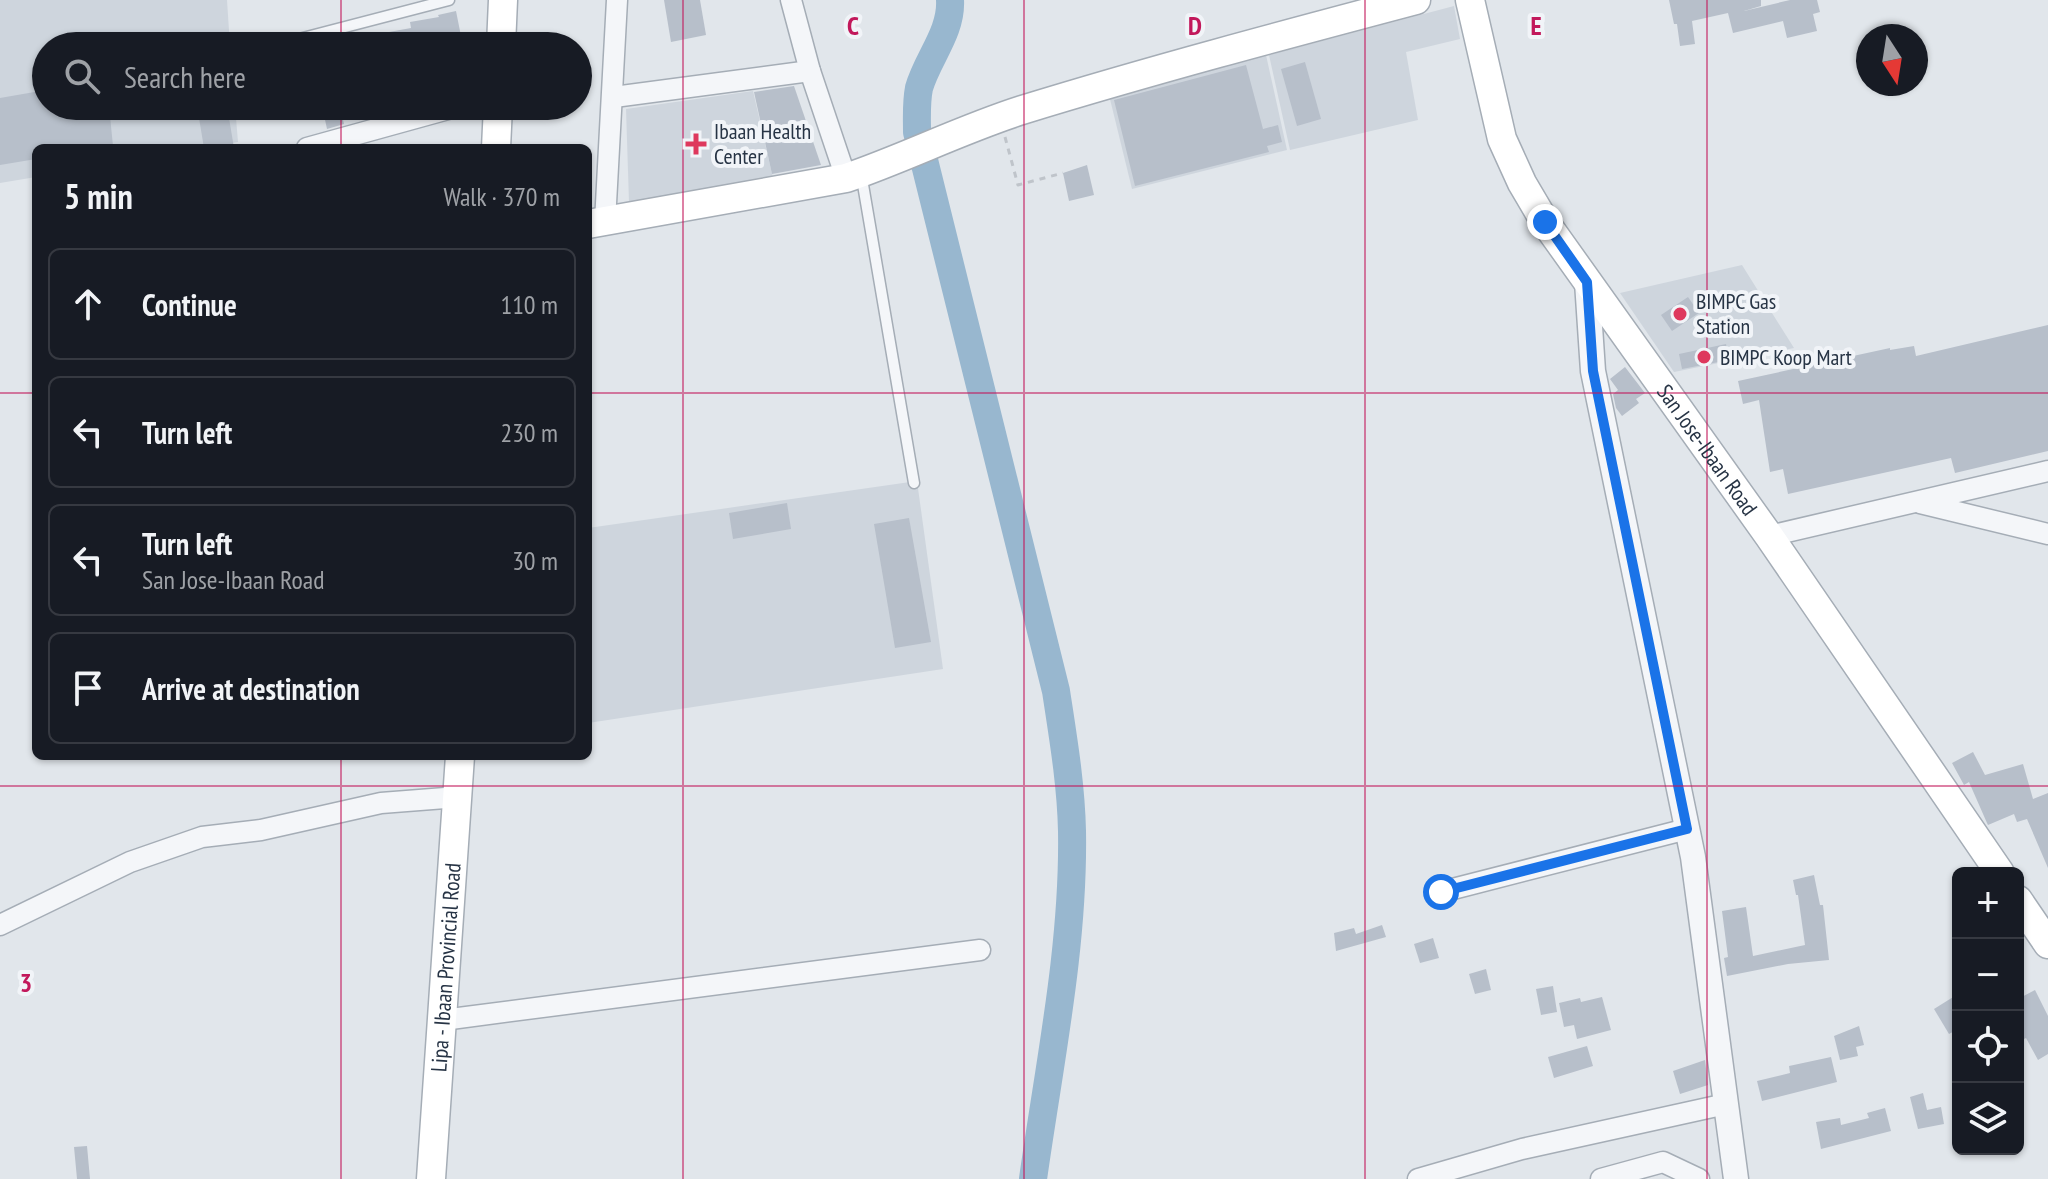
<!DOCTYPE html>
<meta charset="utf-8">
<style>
body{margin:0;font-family:"PT Sans Narrow",sans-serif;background:#242831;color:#f1f3f6}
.controls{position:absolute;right:24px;bottom:24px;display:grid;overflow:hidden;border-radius:12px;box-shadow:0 2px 6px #0004}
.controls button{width:72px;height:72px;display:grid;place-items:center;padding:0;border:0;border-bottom:2px solid #363941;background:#171b24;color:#f1f3f6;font:40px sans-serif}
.compass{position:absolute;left:1856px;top:24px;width:72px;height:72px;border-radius:50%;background:#171b24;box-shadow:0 2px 6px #0004;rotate:168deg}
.stop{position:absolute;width:24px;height:24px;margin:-18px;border:6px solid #1a73e8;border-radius:50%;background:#fff}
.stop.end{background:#1a73e8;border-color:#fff;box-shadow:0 2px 8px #0008}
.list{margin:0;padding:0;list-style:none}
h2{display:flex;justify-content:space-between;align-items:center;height:104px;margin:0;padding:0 32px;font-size:34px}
h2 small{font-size:26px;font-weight:400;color:#9ea1a6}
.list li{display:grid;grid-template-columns:52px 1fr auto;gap:24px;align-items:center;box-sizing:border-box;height:112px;margin:0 16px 16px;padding:0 16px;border:2px solid #363941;border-radius:12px}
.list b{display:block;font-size:30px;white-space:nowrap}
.list p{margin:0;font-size:26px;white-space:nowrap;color:#9ea1a6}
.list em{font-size:26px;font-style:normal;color:#9ea1a6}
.icon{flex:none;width:44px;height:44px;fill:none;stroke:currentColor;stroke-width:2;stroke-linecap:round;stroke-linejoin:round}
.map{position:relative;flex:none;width:2048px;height:1179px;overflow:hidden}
.search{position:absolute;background:#171b24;box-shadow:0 2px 6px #0004;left:32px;top:32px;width:560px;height:88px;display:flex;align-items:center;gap:20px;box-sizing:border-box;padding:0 28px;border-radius:44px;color:#9ea1a6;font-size:30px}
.panel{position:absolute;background:#171b24;box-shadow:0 2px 6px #0004;left:32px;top:144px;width:560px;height:616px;border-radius:12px}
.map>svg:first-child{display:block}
.built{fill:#ced5dd}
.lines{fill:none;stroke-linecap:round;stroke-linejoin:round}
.river{stroke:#98b7cf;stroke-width:28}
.building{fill:#b7bfca}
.service-casing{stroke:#a5adb6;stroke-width:13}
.minor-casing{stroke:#a5adb6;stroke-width:23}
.tertiary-casing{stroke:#a5adb6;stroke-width:27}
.secondary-casing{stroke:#a5adb6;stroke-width:31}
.path{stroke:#bfc4ca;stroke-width:3;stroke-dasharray:6 6;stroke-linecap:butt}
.service{stroke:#f4f6f9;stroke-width:10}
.minor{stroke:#f4f6f9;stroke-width:20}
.tertiary{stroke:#f4f6f9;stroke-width:24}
.secondary{stroke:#fff;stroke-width:28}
.route{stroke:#1a73e8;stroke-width:10}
.grid{fill:none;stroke:#c2185b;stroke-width:2;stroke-opacity:0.55}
.poi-dot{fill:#de385d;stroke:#f1f4f8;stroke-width:3}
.labels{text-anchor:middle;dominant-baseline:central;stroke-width:8;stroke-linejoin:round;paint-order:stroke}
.poi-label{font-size:22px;fill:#273445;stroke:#f1f4f8;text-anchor:start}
.street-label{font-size:22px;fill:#273445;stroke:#f1f4f8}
.grid-label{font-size:26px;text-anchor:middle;font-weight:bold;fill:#c2185b;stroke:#f1f4f8;stroke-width:8;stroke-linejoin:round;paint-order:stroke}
</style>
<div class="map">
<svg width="2048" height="1179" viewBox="0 0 2048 1179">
<rect width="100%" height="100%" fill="#e1e6eb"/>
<!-- built -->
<g class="built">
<polygon points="0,0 227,0 230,46 46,46 46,106 235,106 238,142 203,148 36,148 36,177 0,183"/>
<polygon points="1454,6 1460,39 1406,52 1418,120 1290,150 1269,55"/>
<polygon points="1266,55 1287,150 1132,189 1109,95"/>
<polygon points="753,91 773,178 629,202 626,109"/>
<polygon points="1742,265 1794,348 1674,372 1620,293"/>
<polygon points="917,481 943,669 588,723 588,528"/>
</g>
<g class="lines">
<!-- river -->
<path class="river" d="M950 0C952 32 927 59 919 88 916 103 917 117 917 132L1056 691C1063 737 1071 784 1072 831 1074 947 1049 1065 1033 1179"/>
</g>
<!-- building -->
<g class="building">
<polygon points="664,0 700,0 706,35 671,42"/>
<polygon points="1669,0 1761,0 1761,6 1744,11 1790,0 1817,0 1820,12 1813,14 1817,31 1787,38 1783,21 1733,33 1728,13 1692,21 1695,44 1680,46 1677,24 1674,24"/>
<polygon points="456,11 463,46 419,46 418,41 391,46 389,32 411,28 410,22 439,17 438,15"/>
<polygon points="1305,62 1321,119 1297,126 1281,69"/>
<polygon points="1246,65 1263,129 1278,125 1282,142 1267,146 1269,152 1135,186 1114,100"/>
<polygon points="794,86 821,165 772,174 754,92"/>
<polygon points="46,90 46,106 109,106 113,146 36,148 36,159 0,165 0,98"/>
<polygon points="197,106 227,106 234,148 204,148"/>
<polygon points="322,106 340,106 344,124 327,129"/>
<polygon points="1087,165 1094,195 1069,201 1063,173"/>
<polygon points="1688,297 1699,313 1672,331 1661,315"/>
<polygon points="2048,325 2048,451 1955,473 1951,458 1788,494 1783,469 1770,472 1759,400 1743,404 1738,381 1890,348 1890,350 1914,346 1916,356"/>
<polygon points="1726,344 1729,360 1682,369 1679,354"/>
<polygon points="1625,367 1645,393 1636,399 1639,403 1622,416 1616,408 1613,394 1618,390 1610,379"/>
<polygon points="787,503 791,529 733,539 729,513"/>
<polygon points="909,518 931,642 895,648 874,524"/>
<polygon points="1973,752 1985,775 2023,764 2033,799 2048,793 2048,868 2027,819 2017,822 2014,814 1988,825 1987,823 1969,782 1964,785 1952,763"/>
<polygon points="1814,875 1820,905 1823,905 1829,960 1788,964 1727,976 1724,958 1728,957 1722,911 1746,907 1753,956 1805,945 1798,895 1796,895 1793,880"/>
<polygon points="1382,925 1386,937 1336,951 1334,933 1354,928 1356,934"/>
<polygon points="1433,938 1439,958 1420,963 1414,944"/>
<polygon points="1486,969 1491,990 1475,994 1469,974"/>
<polygon points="1553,986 1557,1012 1541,1015 1536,989"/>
<polygon points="2035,990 2048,1016 2048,1054 2038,1060 2026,1038 2018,1042 2018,999"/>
<polygon points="1958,994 1958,1029 1949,1034 1934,1009"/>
<polygon points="1602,997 1611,1030 1577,1039 1574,1025 1564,1027 1559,1003 1580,998 1581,1002"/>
<polygon points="1859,1026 1864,1045 1856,1047 1858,1056 1840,1060 1834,1036"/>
<polygon points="1587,1046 1593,1066 1554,1078 1548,1057"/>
<polygon points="1831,1057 1837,1082 1762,1101 1757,1081 1790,1073 1789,1066"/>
<polygon points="1705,1060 1708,1085 1680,1094 1673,1071"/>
<polygon points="1923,1093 1927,1110 1941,1107 1944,1124 1918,1129 1910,1097"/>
<polygon points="1885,1108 1891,1131 1821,1149 1816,1122 1840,1118 1841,1125 1869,1118 1867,1113"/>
<polygon points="87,1146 90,1179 77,1179 74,1147"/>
</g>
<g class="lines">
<!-- service casing -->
<g class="service-casing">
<g id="service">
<polyline points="272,46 449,0"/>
<polyline points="861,173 914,483"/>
</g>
</g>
<!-- minor casing -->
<g class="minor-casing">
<g id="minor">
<polyline points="791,0 810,71 846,178"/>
<polyline points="614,97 810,71"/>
<polyline points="307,148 459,106"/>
<polyline points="605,222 617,0"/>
<polyline points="1920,503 2048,534"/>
<polyline points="1769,536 2048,471"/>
<polyline points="1441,892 1687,829"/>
<polyline points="0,925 130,862 202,837 261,830 381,803 458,797"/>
<polyline points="443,1020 980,950"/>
<polyline points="1418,1179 1522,1149 1726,1104"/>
<polyline points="1601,1179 1663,1162 1699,1179"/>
</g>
</g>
<!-- tertiary casing -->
<g class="tertiary-casing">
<polyline id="tertiary" points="1587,282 1593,371 1693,857 1736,1179"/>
</g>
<!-- secondary casing -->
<g class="secondary-casing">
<g id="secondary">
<path id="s1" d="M1470 0 1502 139 1522 183 1545 222 1769 536 2000 873"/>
<polyline points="501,46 503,0"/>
<polyline points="496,148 498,106"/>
<path d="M588 224 846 178C905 158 962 129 1022 110 1152 70 1284 35 1416 0"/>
<polyline points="2018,900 2048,944"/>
<path id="s2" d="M431 1179 460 756"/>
</g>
</g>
<!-- path -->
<polyline class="path" points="1005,137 1018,185 1063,173"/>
<!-- service -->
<use href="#service" class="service"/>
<!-- minor -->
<use href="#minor" class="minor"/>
<!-- tertiary -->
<use href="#tertiary" class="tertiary"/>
<!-- secondary -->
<use href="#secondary" class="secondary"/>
</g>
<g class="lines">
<!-- route -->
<polyline class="route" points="1441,892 1687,829 1593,371 1587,282 1545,222"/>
</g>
<!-- grid -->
<path class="grid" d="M341 0V46M683 0V1179M1024 0V1179M1365 0V1179M1707 0V1179M341 106V148M0 393H36M588 393H2048M341 756V1179M0 786H2048"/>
<!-- markers -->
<g class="poi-dot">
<path d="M692 132h8v8h8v8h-8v8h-8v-8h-8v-8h8z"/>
<circle cx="1680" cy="314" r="8"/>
<circle cx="1704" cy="357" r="8"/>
</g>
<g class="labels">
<!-- poi labels -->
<g class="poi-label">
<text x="714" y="131">Ibaan Health<tspan x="714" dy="25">Center</tspan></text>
<text x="1696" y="301">BIMPC Gas<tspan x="1696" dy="25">Station</tspan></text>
<text x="1720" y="357">BIMPC Koop Mart</text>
</g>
<!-- street labels -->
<g class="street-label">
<text stroke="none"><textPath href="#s1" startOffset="516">San Jose-Ibaan Road</textPath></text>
<text stroke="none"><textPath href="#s2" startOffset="212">Lipa - Ibaan Provincial Road</textPath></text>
</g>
</g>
<g class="grid-label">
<text x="853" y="35">C</text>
<text x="1195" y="35">D</text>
<text x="1536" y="35">E</text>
<text x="26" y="992">3</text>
</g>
</svg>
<div class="controls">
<button>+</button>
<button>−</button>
<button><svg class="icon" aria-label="locate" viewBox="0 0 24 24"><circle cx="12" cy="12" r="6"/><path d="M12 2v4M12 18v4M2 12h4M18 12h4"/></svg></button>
<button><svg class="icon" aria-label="layers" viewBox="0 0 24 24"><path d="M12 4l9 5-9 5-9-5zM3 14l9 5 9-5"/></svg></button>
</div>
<svg class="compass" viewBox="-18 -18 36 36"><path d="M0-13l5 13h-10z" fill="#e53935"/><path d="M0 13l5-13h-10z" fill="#9ea1a6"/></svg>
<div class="stop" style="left:1441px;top:892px"></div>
<div class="stop end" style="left:1545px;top:222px"></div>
<div class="search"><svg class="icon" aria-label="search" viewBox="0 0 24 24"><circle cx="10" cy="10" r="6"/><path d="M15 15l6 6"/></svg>Search here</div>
<section class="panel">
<h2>5 min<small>Walk · 370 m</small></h2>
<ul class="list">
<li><svg class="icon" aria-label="ahead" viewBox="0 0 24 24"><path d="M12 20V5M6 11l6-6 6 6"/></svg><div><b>Continue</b></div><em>110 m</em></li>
<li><svg class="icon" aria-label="left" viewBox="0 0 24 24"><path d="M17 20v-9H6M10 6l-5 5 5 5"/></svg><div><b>Turn left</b></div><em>230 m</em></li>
<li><svg class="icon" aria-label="left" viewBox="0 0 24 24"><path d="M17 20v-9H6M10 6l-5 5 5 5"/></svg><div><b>Turn left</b><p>San Jose-Ibaan Road</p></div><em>30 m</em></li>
<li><svg class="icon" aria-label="arrive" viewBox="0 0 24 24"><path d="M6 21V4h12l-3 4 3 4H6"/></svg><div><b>Arrive at destination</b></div></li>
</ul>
</section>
</div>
